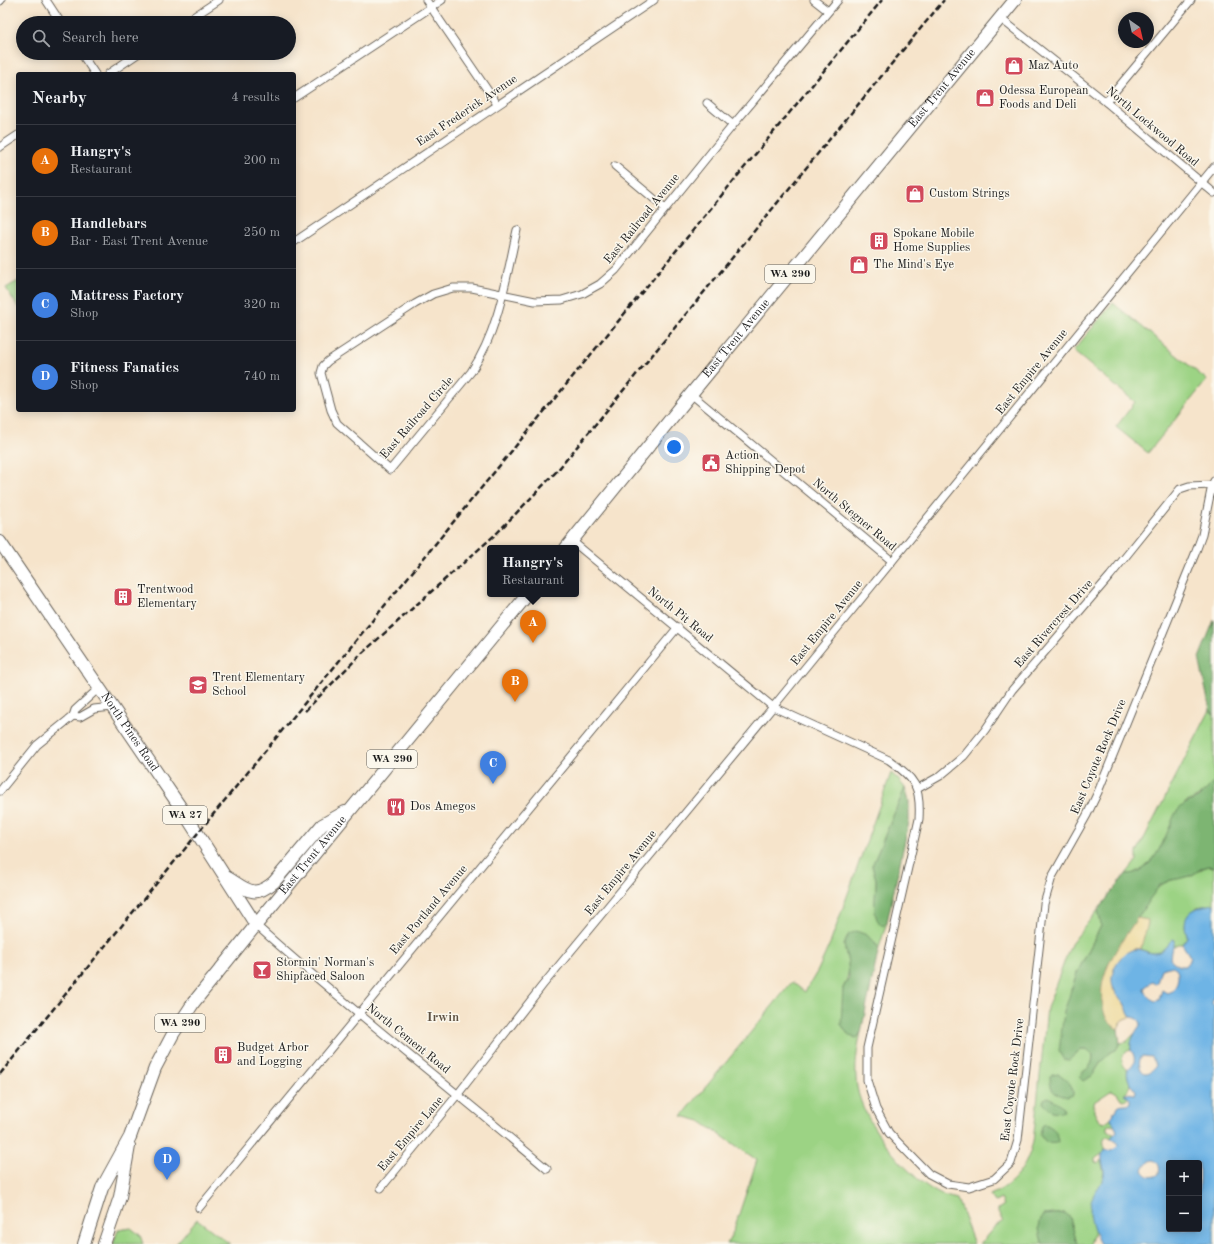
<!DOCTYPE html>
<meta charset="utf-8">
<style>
body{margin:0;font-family:"Old Standard TT",serif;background:#20242c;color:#f1f3f6}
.controls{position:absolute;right:12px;bottom:12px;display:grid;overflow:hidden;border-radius:4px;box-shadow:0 2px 10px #0003}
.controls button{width:36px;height:36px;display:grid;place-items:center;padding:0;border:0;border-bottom:1px solid #363941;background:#171b24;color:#f1f3f6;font:20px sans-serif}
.compass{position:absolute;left:1118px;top:12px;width:36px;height:36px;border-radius:50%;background:#171b24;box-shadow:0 2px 10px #0003;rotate:146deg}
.you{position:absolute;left:674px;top:447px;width:14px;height:14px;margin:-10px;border:3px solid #fff;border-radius:50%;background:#1a73e8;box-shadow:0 0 0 6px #1a73e833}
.badge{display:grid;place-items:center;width:26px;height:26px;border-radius:50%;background:#d1495b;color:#fff;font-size:13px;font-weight:700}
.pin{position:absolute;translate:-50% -33px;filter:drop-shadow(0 1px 2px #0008)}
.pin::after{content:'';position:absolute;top:21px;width:14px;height:12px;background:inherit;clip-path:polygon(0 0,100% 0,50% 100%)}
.popup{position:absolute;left:487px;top:545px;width:92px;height:52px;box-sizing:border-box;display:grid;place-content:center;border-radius:4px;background:#171b24;filter:drop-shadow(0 1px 3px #0005);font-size:13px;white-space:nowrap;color:#9ea1a6}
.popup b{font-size:15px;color:#f1f3f6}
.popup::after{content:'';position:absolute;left:50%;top:100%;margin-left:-8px;border:8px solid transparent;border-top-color:#171b24}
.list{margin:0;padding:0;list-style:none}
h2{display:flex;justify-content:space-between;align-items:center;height:52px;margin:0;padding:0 16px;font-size:17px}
h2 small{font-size:13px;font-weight:400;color:#9ea1a6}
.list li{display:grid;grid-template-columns:26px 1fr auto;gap:12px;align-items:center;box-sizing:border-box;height:72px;padding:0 16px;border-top:1px solid #363941}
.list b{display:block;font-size:15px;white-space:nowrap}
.list p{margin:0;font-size:13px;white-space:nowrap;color:#9ea1a6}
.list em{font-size:13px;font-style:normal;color:#9ea1a6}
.icon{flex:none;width:22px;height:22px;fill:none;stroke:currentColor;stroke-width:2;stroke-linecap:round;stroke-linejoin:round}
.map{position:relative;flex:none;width:1214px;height:1244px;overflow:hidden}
.search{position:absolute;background:#171b24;box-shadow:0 2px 10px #0003;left:16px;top:16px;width:280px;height:44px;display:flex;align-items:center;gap:10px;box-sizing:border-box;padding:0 14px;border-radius:22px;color:#9ea1a6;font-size:15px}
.panel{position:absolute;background:#171b24;box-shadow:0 2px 10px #0003;left:16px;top:72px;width:280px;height:340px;border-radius:4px}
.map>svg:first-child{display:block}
.green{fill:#9cd384;stroke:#5c7850}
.forest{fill:#7db572;stroke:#4c6847}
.sand{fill:#eeda9e;stroke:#857b5d}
.water{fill:#6eb4e5;stroke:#456880;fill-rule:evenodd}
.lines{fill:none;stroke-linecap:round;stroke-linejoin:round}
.minor-casing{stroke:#686259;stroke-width:9}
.primary-casing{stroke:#686259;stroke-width:14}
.minor{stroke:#fff;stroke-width:7}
.primary{stroke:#fff;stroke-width:12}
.rail{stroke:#1c1c1c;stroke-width:2.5;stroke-dasharray:6 3;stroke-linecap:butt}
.labels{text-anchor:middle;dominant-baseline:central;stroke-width:3;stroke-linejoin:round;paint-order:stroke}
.shield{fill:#fbf7ec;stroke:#5f5e5a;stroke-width:1}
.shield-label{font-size:11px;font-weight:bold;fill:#1c1c1c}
.poi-label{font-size:12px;fill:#1c1c1c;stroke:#fbf7ec;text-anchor:start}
.street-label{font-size:12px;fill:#1c1c1c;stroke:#fbf7ec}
.neighbourhood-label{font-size:13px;font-weight:bold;fill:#5f5243;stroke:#fbf7ec}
</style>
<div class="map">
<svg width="1214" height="1244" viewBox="0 0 1214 1244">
<rect width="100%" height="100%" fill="#fbf7ec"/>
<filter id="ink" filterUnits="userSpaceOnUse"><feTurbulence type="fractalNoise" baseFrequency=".025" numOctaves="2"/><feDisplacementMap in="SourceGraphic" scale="8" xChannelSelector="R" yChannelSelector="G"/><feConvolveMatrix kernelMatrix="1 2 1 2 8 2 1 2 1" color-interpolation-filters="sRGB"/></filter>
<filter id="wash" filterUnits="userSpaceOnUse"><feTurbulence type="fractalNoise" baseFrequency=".012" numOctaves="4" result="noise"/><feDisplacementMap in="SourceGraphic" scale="16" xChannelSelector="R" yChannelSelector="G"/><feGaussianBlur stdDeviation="0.9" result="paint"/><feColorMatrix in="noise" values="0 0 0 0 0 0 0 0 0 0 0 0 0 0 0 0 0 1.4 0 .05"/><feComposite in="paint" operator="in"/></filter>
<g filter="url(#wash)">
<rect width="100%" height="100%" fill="#f6e4cb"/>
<!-- green -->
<g class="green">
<polygon points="18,281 18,307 6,288"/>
<polygon points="1113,303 1207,380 1148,453 1116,427 1135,402 1073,351"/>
<path d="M1210 710 1214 715V781C1205 793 1198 797 1185 803L1155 857 1143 869 1132 874H1126L1137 860V852Z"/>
<path d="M891 773 898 779 905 788 872 866 876 879 875 914 883 926 887 922 879 948 875 943 844 945C848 962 852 971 843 988L857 1038 861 1032C857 1051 854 1068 857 1087 863 1123 905 1174 936 1192 942 1196 950 1197 957 1199L974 1244H727L733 1232 757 1160 700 1121 682 1116 792 982 805 992 818 970 831 941Z"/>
<path d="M1209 866 1214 867V904L1197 907 1185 925 1187 937 1182 944H1178L1172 947 1175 942 1169 943C1160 954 1154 956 1141 949L1142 938 1148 924 1137 918C1146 904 1155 884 1172 880 1178 878 1184 878 1190 876 1197 873 1201 868 1209 866Z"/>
<path d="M1098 910 1100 918 1101 926 1077 973 1074 1055 1081 1049H1087L1093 1056C1093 1064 1089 1069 1081 1073L1092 1076C1095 1072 1098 1066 1101 1062 1107 1054 1115 1051 1120 1043L1126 1042 1135 1033 1131 1043V1050C1121 1052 1119 1063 1127 1069L1128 1078 1131 1086 1124 1094 1128 1098 1124 1100 1121 1099 1117 1093 1112 1090 1094 1102V1112L1099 1121 1104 1123 1111 1118 1115 1126 1110 1125 1108 1126V1130L1114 1134 1111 1138 1108 1136 1105 1137C1102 1141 1105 1144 1104 1149 1103 1155 1098 1156 1095 1159V1162L1098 1163 1101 1160 1104 1173 1100 1186 1094 1195 1090 1213 1095 1230 1090 1244H1077L1070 1218 1065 1213 1043 1215C1037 1225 1039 1233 1043 1244H980L995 1226 1003 1222 998 1212V1209L1004 1205 1001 1199 995 1202 993 1201 990 1195C1015 1184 1026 1168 1033 1142L1047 1008 1071 944Z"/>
<polygon points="197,1219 230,1244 176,1244"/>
<polygon points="131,1228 140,1235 143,1244 113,1244 118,1230"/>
</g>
<!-- forest -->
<g class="forest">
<polygon points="1214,620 1214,715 1210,710 1199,658"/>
<path d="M1214 781V867L1209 866 1202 868 1192 875 1183 878 1171 880 1160 885 1149 900 1107 967 1109 1022 1118 1029 1120 1043 1116 1050 1111 1052 1101 1062 1092 1076 1083 1081 1079 1077C1085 1068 1093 1069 1093 1055L1087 1049H1081L1069 1060 1063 1059 1059 1051 1064 1012 1077 973 1101 926 1100 918 1098 910 1126 874C1150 875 1162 845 1170 826 1172 821 1174 814 1178 810 1185 802 1191 802 1199 797 1205 792 1209 787 1214 781Z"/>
<path d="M905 788 909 801V822L887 922 883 926C869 917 877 893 876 879 875 875 873 870 872 866Z"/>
<polygon points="856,931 867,935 879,948 861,1032 857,1038 849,1036 841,1024 843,988 849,978 848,963 844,945 848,935"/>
<path d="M1059 1074C1066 1079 1074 1085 1073 1095L1067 1097C1053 1093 1051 1093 1050 1077L1052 1075Z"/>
<path d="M1048 1097C1055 1101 1062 1103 1064 1111L1060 1112 1052 1111 1043 1103 1044 1099Z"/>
<path d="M1045 1124C1054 1128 1058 1132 1059 1142 1050 1146 1044 1142 1040 1134L1042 1126Z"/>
<path d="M1065 1213 1070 1217 1077 1244H1043C1039 1233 1037 1225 1043 1215Z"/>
</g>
<!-- sand -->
<path class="sand" d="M1137 918 1148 920C1148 928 1142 940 1141 949H1134L1113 989 1124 1003 1131 1017C1123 1019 1121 1021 1118 1029 1114 1027 1111 1024 1108 1021 1105 1017 1104 1012 1103 1007 1095 973 1121 944 1137 918Z"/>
<!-- water -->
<path class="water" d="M1214 904V997L1212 1003 1214 1006V1244H1100C1093 1231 1086 1210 1093 1196 1097 1188 1104 1182 1104 1173 1104 1163 1099 1160 1104 1149L1111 1151 1116 1148 1119 1145 1118 1143 1111 1138 1117 1131 1111 1118 1113 1112 1116 1111 1118 1106C1122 1103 1126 1105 1130 1103V1099L1124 1094 1126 1093 1135 1094 1136 1091C1134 1086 1129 1084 1128 1078 1125 1068 1131 1069 1134 1062 1135 1056 1133 1054 1131 1050 1129 1041 1136 1031 1141 1024 1139 1018 1136 1018 1131 1017 1128 1012 1126 1007 1124 1003 1120 998 1115 993 1113 987 1108 973 1120 951 1136 949 1142 948 1147 954 1154 953 1163 953 1167 944 1173 939L1175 940V942L1171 951 1170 959 1179 966H1185L1191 958 1182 944 1187 937C1187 933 1185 929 1185 925 1185 909 1202 906 1214 904ZM1173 966C1182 973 1177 982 1174 990L1167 993 1162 990 1159 1000 1155 1001C1149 998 1145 994 1144 988L1152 982 1155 984 1157 983 1161 969ZM1142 1056 1152 1057 1156 1065 1155 1067C1153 1069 1150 1073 1146 1073 1140 1073 1137 1061 1142 1056ZM1154 1160C1160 1164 1160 1168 1159 1174 1152 1179 1147 1177 1143 1170 1145 1164 1147 1161 1154 1160ZM1169 1163H1199V1229H1169Z"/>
</g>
<g filter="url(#ink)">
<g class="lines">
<!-- minor casing -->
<g class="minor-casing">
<g id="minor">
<polyline points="46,0 61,23"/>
<polyline points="426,0 497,104"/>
<polyline points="814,0 828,11"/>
<polyline points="0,1 1,0"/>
<polyline points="1000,18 1106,102 1214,193"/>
<polyline points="184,23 219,0"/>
<polyline points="81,53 95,74"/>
<polyline points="108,74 139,53"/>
<polyline points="294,98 442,0"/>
<polyline points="1106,102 1191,0"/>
<polyline points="707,103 733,125"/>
<polyline points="0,147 18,135"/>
<polyline points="615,166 665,208"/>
<path d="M517 230C506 279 499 330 471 372L390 470 337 423 331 410 321 373 323 366 328 361 415 304 433 294 453 288H472L535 301 562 300 582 294 600 284 616 270 733 125 838 0"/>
<polyline points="294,242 654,0"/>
<polyline points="691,394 892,561"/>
<path d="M572 541 773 707 889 760C915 779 921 786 919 819L867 1048V1080L876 1109 889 1133 929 1174 948 1184 969 1187 994 1179 1011 1163 1018 1140 1044 904 1052 877 1087 815 1098 792 1195 554 1202 535 1212 485 1214 481"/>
<polyline points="73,716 80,717 94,709 112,707"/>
<polyline points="917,789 940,776 964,756 985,730 1012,690 1110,576 1180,489 1189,486 1212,485"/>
<polyline points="0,791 37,745 73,716 75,710 99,688"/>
<path d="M256 925C350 1010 451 1087 547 1169"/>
<polyline points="381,1188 458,1094 542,986 773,707 1214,167"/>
<polyline points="199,1208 678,627"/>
</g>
</g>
<!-- primary casing -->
<g class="primary-casing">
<g id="primary">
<path id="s1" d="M0 542 183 811 256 925"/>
<path id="s2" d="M566 548 691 394 1015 0"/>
<path d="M228 878C247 890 254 899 274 882L322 825 345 812"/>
<path id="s3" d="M84 1244 102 1188 130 1137 155 1068 173 1034 194 1002 256 925 528 594"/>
<polyline points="104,1244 120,1197 129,1146"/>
</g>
</g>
<!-- minor -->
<use href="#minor" class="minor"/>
<!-- primary -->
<use href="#primary" class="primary"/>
<!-- rail -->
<g class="rail">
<polyline points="305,711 359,656 497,533 557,471 944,0"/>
<polyline points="0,1074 882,0"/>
</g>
</g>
</g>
<!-- icons -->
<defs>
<g id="shop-square" transform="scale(1)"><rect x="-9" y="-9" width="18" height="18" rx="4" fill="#d1495b" stroke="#fbf7ec"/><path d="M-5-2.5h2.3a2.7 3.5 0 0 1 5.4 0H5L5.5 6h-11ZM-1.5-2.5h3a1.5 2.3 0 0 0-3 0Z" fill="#fff"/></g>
<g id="building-square" transform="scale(1)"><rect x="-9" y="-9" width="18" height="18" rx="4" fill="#d1495b" stroke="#fbf7ec"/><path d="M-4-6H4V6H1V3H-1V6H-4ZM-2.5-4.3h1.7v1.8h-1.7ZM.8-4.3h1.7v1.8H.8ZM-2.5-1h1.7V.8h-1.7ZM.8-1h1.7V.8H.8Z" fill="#fff"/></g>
<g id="civic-square" transform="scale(1)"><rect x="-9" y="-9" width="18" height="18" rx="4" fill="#d1495b" stroke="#fbf7ec"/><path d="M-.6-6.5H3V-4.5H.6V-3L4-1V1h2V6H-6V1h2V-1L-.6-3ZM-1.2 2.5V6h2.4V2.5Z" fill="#fff"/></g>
<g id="school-square" transform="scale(1)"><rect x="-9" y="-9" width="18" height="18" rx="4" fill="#d1495b" stroke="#fbf7ec"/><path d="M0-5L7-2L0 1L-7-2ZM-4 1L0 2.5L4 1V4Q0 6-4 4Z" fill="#fff"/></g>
<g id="restaurant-square" transform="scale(1)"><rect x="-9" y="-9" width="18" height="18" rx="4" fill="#d1495b" stroke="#fbf7ec"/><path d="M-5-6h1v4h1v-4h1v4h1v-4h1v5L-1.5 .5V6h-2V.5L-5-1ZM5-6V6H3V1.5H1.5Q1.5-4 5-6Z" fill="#fff"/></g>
<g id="bar-square" transform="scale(1)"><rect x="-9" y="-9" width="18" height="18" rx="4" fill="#d1495b" stroke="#fbf7ec"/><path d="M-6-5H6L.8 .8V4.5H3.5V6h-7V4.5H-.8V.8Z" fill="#fff"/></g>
</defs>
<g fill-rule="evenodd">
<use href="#shop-square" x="1014" y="66"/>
<use href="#shop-square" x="985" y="98"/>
<use href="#shop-square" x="915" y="194"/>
<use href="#building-square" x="879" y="241"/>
<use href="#shop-square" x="859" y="265"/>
<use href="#civic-square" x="711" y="463"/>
<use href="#building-square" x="123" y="597"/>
<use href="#school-square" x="198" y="685"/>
<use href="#restaurant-square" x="396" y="807"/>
<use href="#bar-square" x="262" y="970"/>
<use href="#building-square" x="223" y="1055"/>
</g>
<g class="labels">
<!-- shield labels -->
<g class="shield">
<rect x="765" y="265" width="50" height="18" rx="3"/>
<rect x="367" y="750" width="50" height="18" rx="3"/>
<rect x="163" y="806" width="44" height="18" rx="3"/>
<rect x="155" y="1014" width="50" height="18" rx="3"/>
</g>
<g class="shield-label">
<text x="790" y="274">WA 290</text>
<text x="392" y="759">WA 290</text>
<text x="185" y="815">WA 27</text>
<text x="180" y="1023">WA 290</text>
</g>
<!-- poi labels -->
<g class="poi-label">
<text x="1028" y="66">Maz Auto</text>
<text x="999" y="91">Odessa European<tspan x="999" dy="14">Foods and Deli</tspan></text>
<text x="929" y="194">Custom Strings</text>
<text x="893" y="234">Spokane Mobile<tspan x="893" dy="14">Home Supplies</tspan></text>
<text x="873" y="265">The Mind's Eye</text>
<text x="725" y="456">Action<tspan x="725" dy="14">Shipping Depot</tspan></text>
<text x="137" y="590">Trentwood<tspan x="137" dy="14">Elementary</tspan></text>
<text x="212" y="678">Trent Elementary<tspan x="212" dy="14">School</tspan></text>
<text x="410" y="807">Dos Amegos</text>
<text x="276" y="963">Stormin' Norman's<tspan x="276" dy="14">Shipfaced Saloon</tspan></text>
<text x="237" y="1048">Budget Arbor<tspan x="237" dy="14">and Logging</tspan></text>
</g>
<!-- street labels -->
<g class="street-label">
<text stroke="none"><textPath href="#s2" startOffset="594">East Trent Avenue</textPath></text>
<text transform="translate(467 111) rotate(-34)">East Frederick Avenue</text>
<text transform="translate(1152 127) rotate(40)">North Lockwood Road</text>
<text transform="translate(642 219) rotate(-51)">East Railroad Avenue</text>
<text stroke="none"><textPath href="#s2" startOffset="270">East Trent Avenue</textPath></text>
<text transform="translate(1032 372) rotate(-51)">East Empire Avenue</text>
<text transform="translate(417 418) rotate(-49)">East Railroad Circle</text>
<text transform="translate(854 515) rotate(40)">North Stegner Road</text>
<text transform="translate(680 615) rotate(39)">North Pit Road</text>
<text transform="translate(827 623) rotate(-51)">East Empire Avenue</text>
<text transform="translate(1054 624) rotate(-49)">East Rivercrest Drive</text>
<text stroke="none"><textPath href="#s1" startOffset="230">North Pines Road</textPath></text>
<text transform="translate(1099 757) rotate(-67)">East Coyote Rock Drive</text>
<text stroke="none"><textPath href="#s3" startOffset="456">East Trent Avenue</textPath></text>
<text transform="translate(621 873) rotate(-51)">East Empire Avenue</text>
<text transform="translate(429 910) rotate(-50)">East Portland Avenue</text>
<text transform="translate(408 1039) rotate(39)">North Cement Road</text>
<text transform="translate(1013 1080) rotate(-83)">East Coyote Rock Drive</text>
<text transform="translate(411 1134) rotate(-50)">East Empire Lane</text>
</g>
<!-- neighbourhood labels -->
<g class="neighbourhood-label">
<text x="443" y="1017">Irwin</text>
</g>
</g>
</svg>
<div class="controls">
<button>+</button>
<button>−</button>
</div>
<svg class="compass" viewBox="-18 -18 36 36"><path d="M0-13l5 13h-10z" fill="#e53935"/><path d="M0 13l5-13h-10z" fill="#9ea1a6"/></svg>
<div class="you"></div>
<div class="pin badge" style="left:533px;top:643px;background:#e8710a">A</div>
<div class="popup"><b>Hangry's</b>Restaurant</div>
<div class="pin badge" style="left:515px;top:702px;background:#e8710a">B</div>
<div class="pin badge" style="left:493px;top:784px;background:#3f7fe0">C</div>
<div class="pin badge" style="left:167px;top:1180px;background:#3f7fe0">D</div>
<div class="search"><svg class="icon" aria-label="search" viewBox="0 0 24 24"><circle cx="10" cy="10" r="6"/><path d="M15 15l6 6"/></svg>Search here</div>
<section class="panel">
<h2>Nearby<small>4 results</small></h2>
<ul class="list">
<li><span class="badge" style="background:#e8710a">A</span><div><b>Hangry's</b><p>Restaurant</p></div><em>200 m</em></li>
<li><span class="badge" style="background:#e8710a">B</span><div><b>Handlebars</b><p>Bar · East Trent Avenue</p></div><em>250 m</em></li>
<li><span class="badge" style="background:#3f7fe0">C</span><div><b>Mattress Factory</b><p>Shop</p></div><em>320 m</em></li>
<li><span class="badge" style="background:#3f7fe0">D</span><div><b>Fitness Fanatics</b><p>Shop</p></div><em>740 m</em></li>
</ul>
</section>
</div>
